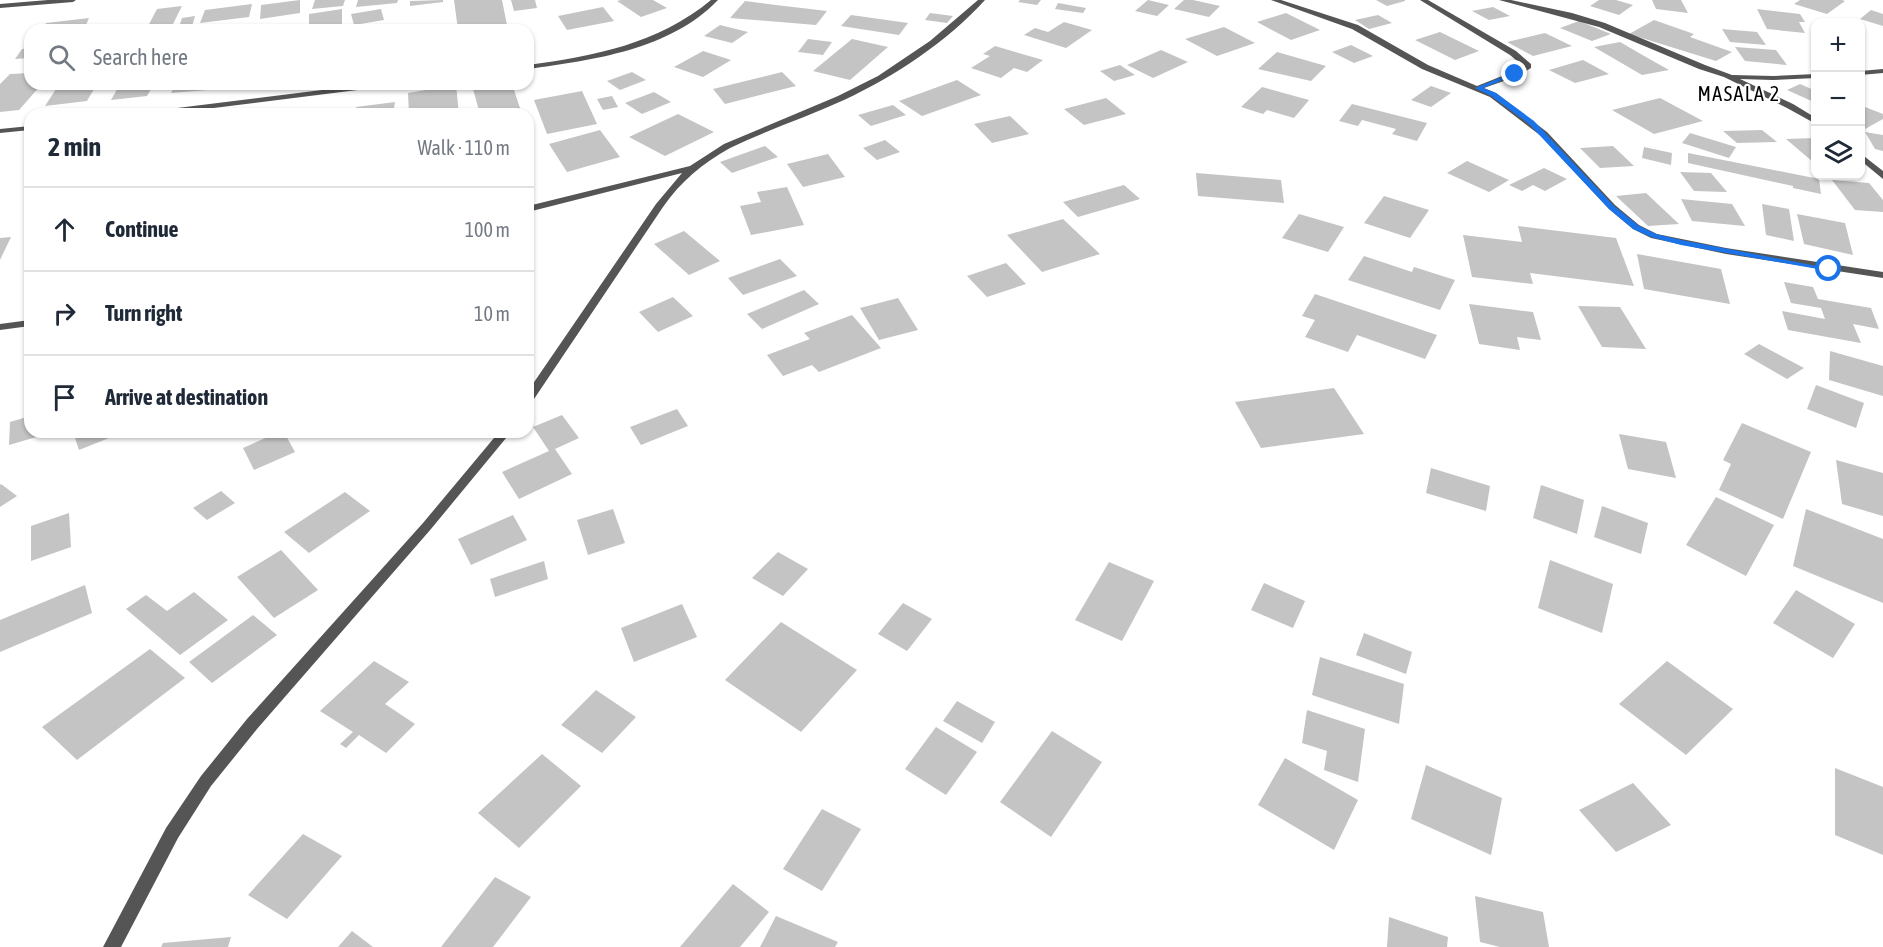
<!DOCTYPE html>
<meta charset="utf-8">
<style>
body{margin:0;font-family:"Asap Condensed",sans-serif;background:#f2f2f3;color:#1f2937}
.controls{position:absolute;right:18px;top:18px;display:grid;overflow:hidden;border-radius:12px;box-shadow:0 2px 4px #0004}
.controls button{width:54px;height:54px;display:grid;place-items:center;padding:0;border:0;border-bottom:2px solid #e0e1e3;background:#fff;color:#1f2937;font:30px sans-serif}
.stop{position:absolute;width:18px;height:18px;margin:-14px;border:4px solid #1a73e8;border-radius:50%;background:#fff}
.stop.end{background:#1a73e8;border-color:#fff;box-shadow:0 2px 6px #0008}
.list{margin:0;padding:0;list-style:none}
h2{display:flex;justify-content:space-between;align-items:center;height:78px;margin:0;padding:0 24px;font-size:26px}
h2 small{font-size:20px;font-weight:400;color:#747a83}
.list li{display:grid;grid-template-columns:39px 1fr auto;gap:18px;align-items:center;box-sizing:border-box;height:84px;padding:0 24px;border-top:2px solid #e0e1e3}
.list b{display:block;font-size:22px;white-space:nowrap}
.list em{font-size:20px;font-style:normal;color:#747a83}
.icon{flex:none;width:33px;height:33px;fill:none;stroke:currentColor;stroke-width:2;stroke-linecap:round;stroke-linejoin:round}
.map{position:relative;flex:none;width:1883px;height:947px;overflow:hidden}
.search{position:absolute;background:#fff;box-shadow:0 2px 4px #0004;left:24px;top:24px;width:510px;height:66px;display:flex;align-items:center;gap:15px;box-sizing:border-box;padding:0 21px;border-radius:18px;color:#747a83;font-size:22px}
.panel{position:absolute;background:#fff;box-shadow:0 2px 4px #0004;left:24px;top:108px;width:510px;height:330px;border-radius:18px}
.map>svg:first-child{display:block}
.building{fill:#c4c4c4}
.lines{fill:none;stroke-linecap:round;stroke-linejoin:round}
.minor{fill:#555;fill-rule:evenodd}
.route{fill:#1a73e8}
.labels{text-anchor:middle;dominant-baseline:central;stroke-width:4.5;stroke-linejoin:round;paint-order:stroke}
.far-quarter-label{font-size:20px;letter-spacing:1.5px;fill:#000;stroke:#fff}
</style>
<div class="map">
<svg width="1883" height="947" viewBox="0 0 1883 947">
<rect width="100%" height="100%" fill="#fff"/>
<!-- building -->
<g class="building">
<polygon points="300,0 300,13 260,19 261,5"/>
<polygon points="315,0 345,0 343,6 312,9"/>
<polygon points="358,0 398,0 397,3 356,7"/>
<polygon points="443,0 443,2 410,6 410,1"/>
<polygon points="454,0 502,0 508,30 458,30"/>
<polygon points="511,0 535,0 537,8 514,11"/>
<polygon points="621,0 653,0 667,8 641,17 617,1"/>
<polygon points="1020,0 1041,0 1037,5 1018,2"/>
<polygon points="1148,0 1169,5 1157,16 1135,11"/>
<polygon points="1184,0 1193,0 1220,6 1209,17 1174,9"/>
<polygon points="1376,0 1405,0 1405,1 1387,6"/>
<polygon points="1599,0 1616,0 1633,5 1619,15 1590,6"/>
<polygon points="1652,0 1681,0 1688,13 1656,9"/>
<polygon points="1800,0 1842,0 1845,1 1827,14 1794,4"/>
<polygon points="745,1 776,5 827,11 816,25 730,18"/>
<polygon points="1058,3 1086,8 1083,13 1055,9"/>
<polygon points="252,4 249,17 200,23 205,10"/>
<polygon points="182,6 170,30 146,30 157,9"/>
<polygon points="603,7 614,21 567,30 558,16"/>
<polygon points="1493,7 1510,16 1489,20 1472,11"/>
<polygon points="342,9 342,24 309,28 309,14"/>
<polygon points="381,9 384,20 354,25 351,14"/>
<polygon points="1757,9 1800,14 1805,22 1799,22 1805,33 1767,29"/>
<polygon points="1871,10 1883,14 1883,26 1860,19"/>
<polygon points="930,13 953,16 947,23 925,20"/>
<polygon points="1286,13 1320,30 1291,40 1257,22"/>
<polygon points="851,15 908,23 899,35 841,26"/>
<polygon points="1378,15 1392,23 1369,29 1355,20"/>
<polygon points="195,16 191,30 178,30 182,18"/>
<polygon points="89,18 84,30 42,30 46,23"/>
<polygon points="1654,20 1694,34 1690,37 1732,52 1716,61 1629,34"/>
<polygon points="1579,21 1611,34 1592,41 1560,28"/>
<polygon points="1064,22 1092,30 1066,48 1024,35 1035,28 1048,32"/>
<polygon points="720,25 748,32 732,43 704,36"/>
<polygon points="1224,27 1255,43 1217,56 1185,39"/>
<polygon points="1722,29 1757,32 1766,45 1730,42"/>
<polygon points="1440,32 1479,51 1455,60 1415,40"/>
<polygon points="1545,33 1572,46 1533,56 1507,42"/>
<polygon points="808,39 832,42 823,55 798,52"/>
<polygon points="852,39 888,47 850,80 813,71"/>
<polygon points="1620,42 1646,57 1669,70 1642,75 1594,47"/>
<polygon points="1351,45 1373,56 1354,63 1332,52"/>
<polygon points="995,46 1043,60 1027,72 1014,68 1001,78 971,68 990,56 983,54"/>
<polygon points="1735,47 1776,50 1787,65 1745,61"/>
<polygon points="30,48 30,58 15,59 22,49"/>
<polygon points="1161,50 1188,62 1153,78 1127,65"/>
<polygon points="703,51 731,60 703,77 674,67"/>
<polygon points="1277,52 1326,66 1311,81 1258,69"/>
<polygon points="1583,60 1609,74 1575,83 1549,70"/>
<polygon points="1120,65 1135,75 1114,81 1100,71"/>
<polygon points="632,72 646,80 620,90 607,81"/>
<polygon points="782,72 796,86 725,104 713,89"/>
<polygon points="30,73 30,84 42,84 19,110 0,112 0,84 10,74"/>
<polygon points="957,80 981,95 922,116 899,101"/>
<polygon points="97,84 87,101 45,106 56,89"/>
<polygon points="120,84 154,84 147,96 111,100"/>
<polygon points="176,84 211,84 208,90 171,93"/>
<polygon points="499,84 512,84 522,114 480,114 473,89"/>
<polygon points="1800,84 1816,91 1816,103 1787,90"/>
<polygon points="456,85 459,114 409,114 408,93"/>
<polygon points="1431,86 1451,93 1431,107 1411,100"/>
<polygon points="1262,87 1309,100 1294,118 1267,110 1263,114 1241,107"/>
<polygon points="582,91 597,124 547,134 534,100"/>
<polygon points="654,92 671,102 642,114 625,103"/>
<polygon points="612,96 618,107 603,110 597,99"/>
<polygon points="1106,98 1126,114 1084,125 1064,109"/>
<polygon points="1660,98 1703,121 1654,134 1612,110"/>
<polygon points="395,102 393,114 355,114 356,107"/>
<polygon points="1352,104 1427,123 1417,141 1392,134 1396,129 1362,120 1358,126 1339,121"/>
<polygon points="893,105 906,115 871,126 858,115"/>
<polygon points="1860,105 1883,114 1883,119 1865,129 1860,127"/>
<polygon points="342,109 340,114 306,114 306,112"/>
<polygon points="678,114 714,132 665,156 629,137"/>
<polygon points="1010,116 1029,134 992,143 974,124"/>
<polygon points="600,130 620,157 567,172 549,144"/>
<polygon points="1762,130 1777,142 1737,143 1723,131"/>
<polygon points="1865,132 1883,135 1883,151 1875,149"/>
<polygon points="1690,133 1736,147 1729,158 1682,143"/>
<polygon points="1816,138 1816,162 1813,162 1786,139"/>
<polygon points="885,140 900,152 877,160 863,148"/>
<polygon points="765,146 778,157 732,173 720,162"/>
<polygon points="1613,146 1634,166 1600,168 1580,148"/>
<polygon points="1644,147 1672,153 1671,165 1642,158"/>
<polygon points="1688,153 1819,179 1821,194 1793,188 1793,186 1688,163"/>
<polygon points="828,154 845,177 803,187 787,164"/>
<polygon points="1467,161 1509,180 1489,192 1447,173"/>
<polygon points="1544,168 1567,179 1545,191 1533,185 1522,191 1509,185"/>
<polygon points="1680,172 1711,173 1727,192 1694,191"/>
<polygon points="1196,173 1281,180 1284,203 1198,196"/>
<polygon points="1832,180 1869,183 1883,200 1883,212 1855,210"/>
<polygon points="1124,185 1140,199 1078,217 1063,202"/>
<polygon points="787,187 804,225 751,235 740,206 761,202 757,192"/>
<polygon points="1646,193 1679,224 1648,226 1616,196"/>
<polygon points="1384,196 1429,210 1410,238 1364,223"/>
<polygon points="1681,199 1732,204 1745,226 1692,221"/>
<polygon points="1762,204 1789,209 1794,241 1766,235"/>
<polygon points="1299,214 1344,227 1328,252 1282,238"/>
<polygon points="1797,214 1845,223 1853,255 1804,244"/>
<polygon points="1063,219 1100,254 1042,272 1007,235"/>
<polygon points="1518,226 1616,238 1634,286 1530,273 1533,284 1472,277 1463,235 1522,242"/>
<polygon points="684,231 720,261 689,275 654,244"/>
<polygon points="11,237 0,260 0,238"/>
<polygon points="1637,254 1721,269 1730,304 1644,289"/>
<polygon points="1364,256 1412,272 1414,267 1455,280 1440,310 1348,280"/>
<polygon points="780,259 797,276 743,295 728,278"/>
<polygon points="1006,263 1026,284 987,297 967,276"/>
<polygon points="1784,282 1813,287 1818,299 1871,308 1879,329 1853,324 1861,343 1788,330 1782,311 1825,319 1821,308 1791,303"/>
<polygon points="804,290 819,304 762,329 747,314"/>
<polygon points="1315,294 1437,335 1425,359 1357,335 1348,352 1305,337 1315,320 1302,316"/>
<polygon points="673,297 693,316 658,332 639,312"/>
<polygon points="898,298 918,330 879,340 860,308"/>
<polygon points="1469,304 1533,312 1541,340 1517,337 1520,350 1479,344"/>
<polygon points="1578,306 1620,307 1646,349 1602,347"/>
<polygon points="852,315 881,348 819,372 812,365 783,376 767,355 810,339 804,333"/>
<polygon points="1759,344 1804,368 1787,379 1744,354"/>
<polygon points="1830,351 1883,366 1883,396 1829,380"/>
<polygon points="1816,385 1864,403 1856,428 1807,409"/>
<polygon points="1334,388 1364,434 1261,448 1235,402"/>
<polygon points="677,409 688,426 641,445 630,427"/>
<polygon points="562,415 579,438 555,449 572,474 519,499 502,472 549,451 533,427"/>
<polygon points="30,416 30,432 50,433 9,445 10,422"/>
<polygon points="1742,423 1811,452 1783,519 1719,490 1731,464 1723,460"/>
<polygon points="73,432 124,432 79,450"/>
<polygon points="279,432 284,432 295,452 254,470 243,448"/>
<polygon points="1619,434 1666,442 1676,478 1628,469"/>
<polygon points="1836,460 1883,473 1883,516 1842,504"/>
<polygon points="1431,468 1490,486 1486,511 1426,493"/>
<polygon points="1,484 17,496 0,507 0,485"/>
<polygon points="1541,485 1584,500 1577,534 1533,518"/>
<polygon points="221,491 235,503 207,520 193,508"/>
<polygon points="345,492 370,511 309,553 284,532"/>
<polygon points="1716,497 1774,525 1746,576 1686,545"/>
<polygon points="1602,506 1648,523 1641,554 1594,537"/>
<polygon points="613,509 625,543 588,555 577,520"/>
<polygon points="1806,509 1883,539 1883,603 1793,566"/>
<polygon points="69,513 71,547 31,561 31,526"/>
<polygon points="513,515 527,540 471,565 458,539"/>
<polygon points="281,550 318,590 274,618 237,577"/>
<polygon points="778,552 808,569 783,596 752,578"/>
<polygon points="1550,560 1613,584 1602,633 1538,608"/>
<polygon points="544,561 548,579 495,597 490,579"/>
<polygon points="1109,562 1154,581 1122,641 1075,620"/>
<polygon points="1264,583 1305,601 1293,628 1251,610"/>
<polygon points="85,585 92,613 0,652 0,620"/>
<polygon points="1796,590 1855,624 1833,658 1773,623"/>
<polygon points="194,592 228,620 180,655 126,609 146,595 167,611"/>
<polygon points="903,603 932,619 907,651 878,634"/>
<polygon points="682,604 697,637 634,662 621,628"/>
<polygon points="253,615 277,635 212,683 189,662"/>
<polygon points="781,622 857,670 801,732 725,680"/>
<polygon points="1364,633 1412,652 1406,674 1356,655"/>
<polygon points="150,649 185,678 77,760 42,727"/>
<polygon points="1320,657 1404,684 1399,724 1312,695"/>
<polygon points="374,661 409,682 385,704 415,724 386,753 359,735 346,748 340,744 353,732 320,711"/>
<polygon points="1667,661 1733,709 1686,755 1619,704"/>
<polygon points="596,690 636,717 602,753 561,725"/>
<polygon points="957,701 995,722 982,743 943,721"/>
<polygon points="1307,710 1365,729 1358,782 1324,770 1327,751 1302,743"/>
<polygon points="936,727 977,752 946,795 905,769"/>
<polygon points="1052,731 1102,762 1051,837 1000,802"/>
<polygon points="542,754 581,786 519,848 478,813"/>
<polygon points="1285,758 1358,800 1334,850 1258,805"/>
<polygon points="1426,765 1502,798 1491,855 1411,819"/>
<polygon points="1835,768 1883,787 1883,855 1835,835"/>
<polygon points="1633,783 1671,825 1616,852 1579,810"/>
<polygon points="822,809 861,829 822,891 783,869"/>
<polygon points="303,834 342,856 287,919 248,895"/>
<polygon points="495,877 531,897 493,947 441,947"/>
<polygon points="733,884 769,912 740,947 680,947"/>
<polygon points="1475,896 1543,912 1549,947 1500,947 1480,942"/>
<polygon points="776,916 838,942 835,947 760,947"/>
<polygon points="1389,917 1448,937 1447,947 1387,947"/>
<polygon points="352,931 373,947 338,947"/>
<polygon points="231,937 228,947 161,947 163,943"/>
</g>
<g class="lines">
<!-- minor -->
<g class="minor">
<polygon points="48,0 76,0 73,2 0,8 0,4"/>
<path d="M711 0H718C670 50 593 60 528 69V65C594 56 658 44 711 0Z"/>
<path d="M978 0H985C947 42 895 76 844 100 807 117 767 130 730 148 702 164 681 181 663 207L532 402 528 403V391L656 204 682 173 528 212V206L690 166 724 144 838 96 878 76 930 41Z"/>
<polygon points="1271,0 1281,0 1358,25 1428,65 1477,86 1512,72 1523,66 1510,55 1420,0 1428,0 1516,51 1531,64 1531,68 1518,76 1484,88 1496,93 1547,132 1615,205 1639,225 1657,234 1726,248 1883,272 1883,278 1726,254 1651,238 1633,229 1609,209 1541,136 1490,97 1422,69 1352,29"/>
<polygon points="1499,0 1511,0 1572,13 1605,23 1705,65 1732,75 1773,76 1816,74 1816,78 1773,80 1740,79 1793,104 1816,118 1816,124 1787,108 1724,77 1699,69 1599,27"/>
<polygon points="1883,69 1883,73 1860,75 1860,71"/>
<polygon points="370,84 393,84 389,86 165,114 141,114 145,112"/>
<polygon points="30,126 30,130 0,133 0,129"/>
<polygon points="1860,153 1883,171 1883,179 1860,160"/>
<polygon points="30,320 30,326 0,330 0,324"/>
<polygon points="499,432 511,432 431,529 257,729 211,786 178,838 121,947 103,947 166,828 201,776 247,719 423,523"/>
</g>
</g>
<!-- route -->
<polygon class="route" points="1512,73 1518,74 1483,88 1496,93 1534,121 1614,206 1639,226 1656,234 1681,240 1833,269 1829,271 1681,245 1651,237 1633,229 1609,209 1529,124 1491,96 1475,88"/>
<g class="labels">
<!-- far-quarter labels -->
<g class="far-quarter-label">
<text x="1739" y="93">MASALA 2</text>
</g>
</g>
</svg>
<div class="controls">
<button>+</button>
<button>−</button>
<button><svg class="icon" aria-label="layers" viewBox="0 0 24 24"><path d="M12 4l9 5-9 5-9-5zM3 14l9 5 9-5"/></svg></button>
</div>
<div class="stop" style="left:1829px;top:269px"></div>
<div class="stop end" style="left:1515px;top:74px"></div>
<div class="search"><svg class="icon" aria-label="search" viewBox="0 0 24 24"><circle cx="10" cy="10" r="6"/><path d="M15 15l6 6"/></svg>Search here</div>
<section class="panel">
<h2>2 min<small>Walk · 110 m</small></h2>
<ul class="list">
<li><svg class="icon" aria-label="ahead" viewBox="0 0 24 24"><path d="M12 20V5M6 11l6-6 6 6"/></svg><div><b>Continue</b></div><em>100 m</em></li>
<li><svg class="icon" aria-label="right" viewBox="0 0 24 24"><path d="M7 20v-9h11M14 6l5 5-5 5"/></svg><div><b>Turn right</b></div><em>10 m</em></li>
<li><svg class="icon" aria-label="arrive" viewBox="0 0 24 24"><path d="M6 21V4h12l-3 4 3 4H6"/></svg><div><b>Arrive at destination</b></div></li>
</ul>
</section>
</div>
